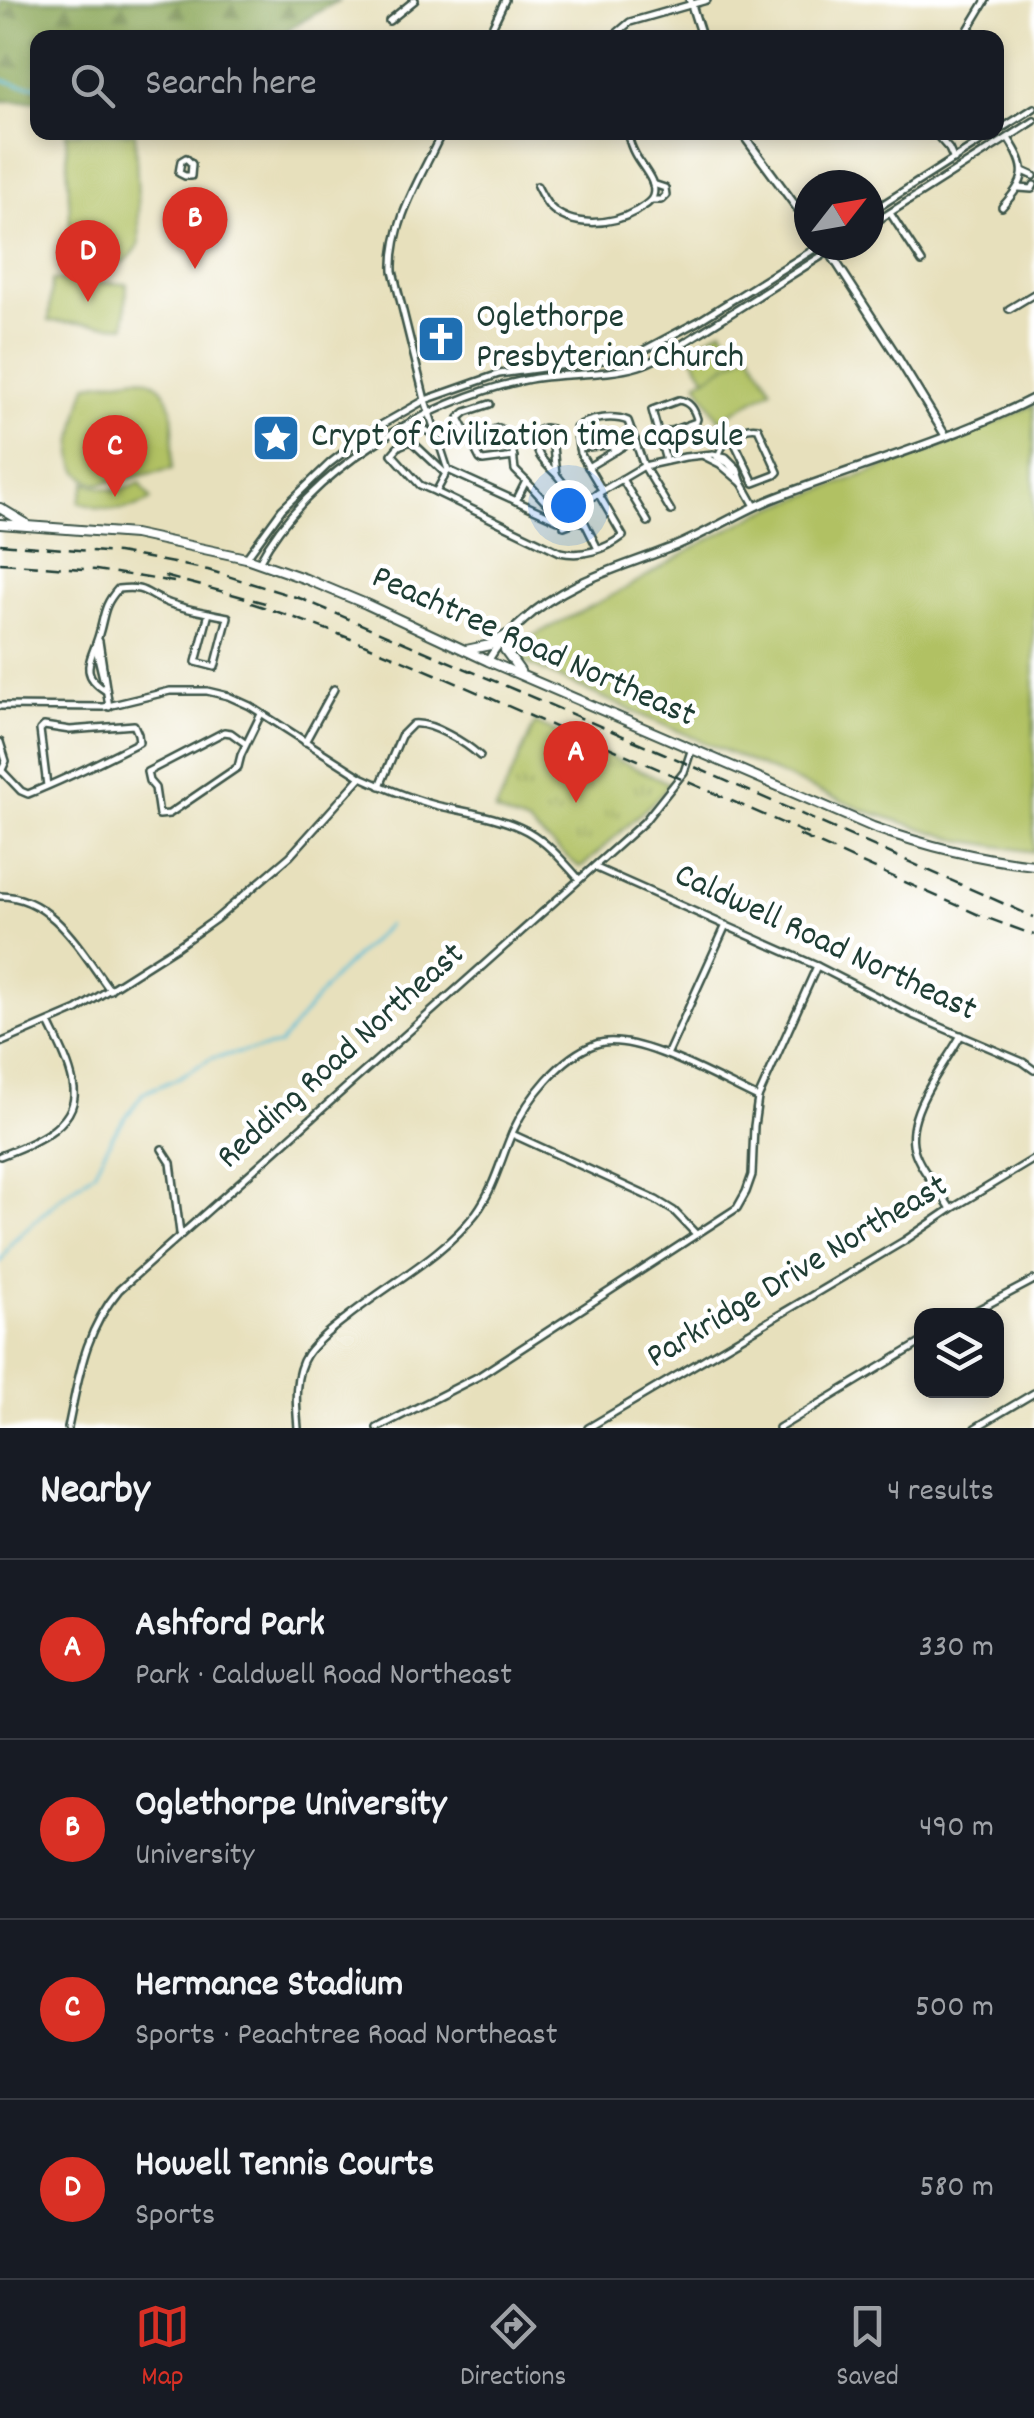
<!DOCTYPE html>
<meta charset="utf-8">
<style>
body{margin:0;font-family:Dekko,sans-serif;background:#242831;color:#f1f3f6}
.controls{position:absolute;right:30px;bottom:30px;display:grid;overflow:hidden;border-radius:20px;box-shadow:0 5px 15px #0003}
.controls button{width:90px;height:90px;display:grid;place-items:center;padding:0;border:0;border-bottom:2px solid #363941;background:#171b24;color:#f1f3f6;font:50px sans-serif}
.compass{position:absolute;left:794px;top:170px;width:90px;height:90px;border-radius:50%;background:#171b24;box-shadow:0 5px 15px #0003;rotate:59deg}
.you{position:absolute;left:568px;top:505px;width:35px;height:35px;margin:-25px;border:8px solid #fff;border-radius:50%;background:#1a73e8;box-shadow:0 0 0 15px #1a73e833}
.badge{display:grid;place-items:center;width:65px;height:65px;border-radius:50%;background:#d93025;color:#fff;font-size:32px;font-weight:700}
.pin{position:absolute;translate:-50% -82px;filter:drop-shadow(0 2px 5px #0008)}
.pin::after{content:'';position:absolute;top:52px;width:35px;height:30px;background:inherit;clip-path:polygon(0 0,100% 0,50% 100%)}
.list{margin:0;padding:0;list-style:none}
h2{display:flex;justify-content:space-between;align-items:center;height:130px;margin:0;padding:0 40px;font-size:42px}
h2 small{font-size:32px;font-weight:400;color:#9ea1a6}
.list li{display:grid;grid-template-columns:65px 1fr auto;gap:30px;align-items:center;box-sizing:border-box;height:180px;padding:0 40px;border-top:2px solid #363941}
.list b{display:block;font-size:38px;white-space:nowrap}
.list p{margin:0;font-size:32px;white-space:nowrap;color:#9ea1a6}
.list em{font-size:32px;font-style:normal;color:#9ea1a6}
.icon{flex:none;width:55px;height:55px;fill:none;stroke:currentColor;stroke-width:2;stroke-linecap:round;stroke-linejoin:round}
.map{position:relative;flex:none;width:1034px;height:1428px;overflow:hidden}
.search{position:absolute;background:#171b24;box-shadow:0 5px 15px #0003;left:30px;right:30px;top:30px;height:110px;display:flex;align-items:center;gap:25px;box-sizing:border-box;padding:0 35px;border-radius:20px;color:#9ea1a6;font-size:38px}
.sheet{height:850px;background:#171b24}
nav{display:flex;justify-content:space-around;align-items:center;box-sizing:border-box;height:140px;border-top:2px solid #363941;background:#171b24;font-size:28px;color:#9ea1a6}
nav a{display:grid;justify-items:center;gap:5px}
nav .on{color:#d93025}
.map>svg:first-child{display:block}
.green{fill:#b1c164;stroke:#687f4c;stroke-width:2.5}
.forest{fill:url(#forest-firs);stroke:#567247;stroke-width:2.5}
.park{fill:url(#park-tufts);stroke:#687f4c;stroke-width:2.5}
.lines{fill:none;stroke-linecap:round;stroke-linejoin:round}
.stream{stroke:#58bcd7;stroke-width:2.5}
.minor-casing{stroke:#3d5548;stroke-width:10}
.tertiary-casing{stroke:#3d5548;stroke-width:11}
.secondary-casing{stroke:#3d5548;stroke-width:11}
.trunk-casing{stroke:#3d5548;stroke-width:12}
.minor{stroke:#fff;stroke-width:5}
.tertiary{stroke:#fff;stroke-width:6}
.secondary{stroke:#fff;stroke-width:6}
.trunk{stroke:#fff;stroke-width:8}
.rail{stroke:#1f3d34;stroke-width:2.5;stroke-dasharray:15 8;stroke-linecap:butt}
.labels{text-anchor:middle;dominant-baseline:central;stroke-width:9;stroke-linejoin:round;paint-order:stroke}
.poi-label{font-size:35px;fill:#1f3d34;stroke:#fff;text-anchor:start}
.street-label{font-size:35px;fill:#1f3d34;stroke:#fff}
</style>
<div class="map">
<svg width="1034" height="1428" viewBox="0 0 1034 1428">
<defs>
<pattern id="forest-firs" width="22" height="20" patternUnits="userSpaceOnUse" patternTransform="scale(2.5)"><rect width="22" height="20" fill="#8ca75a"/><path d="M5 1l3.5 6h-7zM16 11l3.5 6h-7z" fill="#72894b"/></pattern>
<pattern id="park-tufts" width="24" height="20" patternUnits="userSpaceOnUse" patternTransform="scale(2.5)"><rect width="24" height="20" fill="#b1c164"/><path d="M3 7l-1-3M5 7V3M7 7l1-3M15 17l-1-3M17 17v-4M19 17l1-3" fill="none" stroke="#8f9e53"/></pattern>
</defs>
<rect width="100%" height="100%" fill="#fff"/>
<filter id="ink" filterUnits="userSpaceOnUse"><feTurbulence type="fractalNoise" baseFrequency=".01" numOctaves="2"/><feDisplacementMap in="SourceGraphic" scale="20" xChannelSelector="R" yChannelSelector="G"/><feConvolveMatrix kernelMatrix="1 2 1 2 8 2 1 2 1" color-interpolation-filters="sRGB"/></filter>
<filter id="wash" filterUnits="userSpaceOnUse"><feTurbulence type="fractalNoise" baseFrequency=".0048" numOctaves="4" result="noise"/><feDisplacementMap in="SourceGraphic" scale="40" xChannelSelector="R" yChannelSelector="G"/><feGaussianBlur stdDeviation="2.25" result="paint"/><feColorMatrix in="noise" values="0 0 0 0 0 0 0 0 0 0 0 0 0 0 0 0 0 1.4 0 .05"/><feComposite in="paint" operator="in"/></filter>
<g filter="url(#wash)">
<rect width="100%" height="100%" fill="#e7e0bc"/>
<!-- green -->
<g class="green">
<path d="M66 133H135L140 243C124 275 87 276 71 244Z"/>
<polygon points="52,280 127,284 125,326 49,321"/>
<polygon points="750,351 772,389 719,420 697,382"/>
<path d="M139 377C183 385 172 434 172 469L99 484C67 475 71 450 77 423 80 410 82 396 88 384Z"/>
<polygon points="1034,405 1034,852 959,840 863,810 650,719 507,654 505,650 623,590 702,543 762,512 951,443"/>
<path d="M86 482C106 492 121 493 140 483L151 500C129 514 103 511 79 502Z"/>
</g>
<!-- forest -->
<polygon class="forest" points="0,0 339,0 289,29 283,37 38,38 37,101 0,101"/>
<!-- park -->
<g class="park">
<polygon points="722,329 740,357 706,378 688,349"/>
<polygon points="535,723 669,783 663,793 583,866 579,867 528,824 495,812"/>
</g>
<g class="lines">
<!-- stream -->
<g class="stream">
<polyline points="0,79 20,85 38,86"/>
<polyline points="0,1262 12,1242 59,1199 94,1172 113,1135 143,1093 176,1079 212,1058 279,1045 334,977 388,925"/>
</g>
</g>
</g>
<g filter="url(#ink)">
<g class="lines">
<!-- minor casing -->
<g class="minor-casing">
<g id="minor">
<polyline points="389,21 415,0"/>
<polyline points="487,38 505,0"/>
<polyline points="611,38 630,22 707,0"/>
<polyline points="963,38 986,0"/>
<path d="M442 132C422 176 391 221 393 271L425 400 448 470 558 520 580 504 644 466 685 457 713 454 726 457 737 468 742 483"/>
<polyline points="934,132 949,149 954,160"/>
<polyline points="996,132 1034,108"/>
<polygon points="186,158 192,164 191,176 185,176 179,173 181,161"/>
<polyline points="1023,171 1034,176"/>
<path d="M537 186C540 192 544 200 549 206 571 229 612 225 636 211 642 207 651 203 653 196 658 182 641 166 635 154 631 147 629 140 627 132"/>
<polyline points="1019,188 1032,189 1034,185"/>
<polyline points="652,200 661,200 666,195 665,188 653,184"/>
<path d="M1002 207C1027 179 1029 170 1008 138"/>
<polyline points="869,213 996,132"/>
<polyline points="890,213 922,262"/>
<polyline points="869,226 1034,121"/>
<polyline points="1009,309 1034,294"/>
<polyline points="490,404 466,412 459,418 480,459 483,461 514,457"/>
<polyline points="412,421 435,436"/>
<path d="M660 435 696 422 697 419C694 409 690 402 679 400L652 410 666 461"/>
<polyline points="469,439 499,428 511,435 515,470 526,481"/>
<polyline points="579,448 607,445 617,450"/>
<path d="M719 454C724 439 742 425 758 428L778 472 775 475 754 483 732 437"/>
<polyline points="704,456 720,464 742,483"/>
<polyline points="717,457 728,463 735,472"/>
<polyline points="588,467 635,439"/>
<polyline points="446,474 411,441 399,446 392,454 420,485 436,492 448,470"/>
<path d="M556 474C542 461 532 451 537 431L544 428 551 429 556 474 580 504"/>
<polyline points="622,479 648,522"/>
<polyline points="741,481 755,506"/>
<path d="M602 490 580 453 576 428C588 418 613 415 628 421L644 466 671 511"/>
<path d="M436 492 560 552C582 557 605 550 623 536L598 493"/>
<polyline points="516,501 526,481 551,508"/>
<polyline points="564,526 577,521 585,523 598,549"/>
<polyline points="247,557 282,509 330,463 374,429 425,400 499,374 633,356 697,322 821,245"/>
<path d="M259 562C306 472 427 400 525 380 562 372 602 377 639 366 649 363 658 358 668 353L839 245"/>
<polyline points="99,641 109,707"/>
<polyline points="99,645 97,653 103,678"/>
<path d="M106 691C77 673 92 659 99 634 105 614 103 606 118 589 148 585 146 596 171 604 189 610 209 613 228 617L215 667 196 662 209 613"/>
<path d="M0 706 104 707 170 691H207L228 696 250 706 361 777C385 788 409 798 435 805 465 812 499 816 527 831 547 842 564 862 579 879"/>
<polyline points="0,742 6,761 1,772"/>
<polyline points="305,742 334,689"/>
<polyline points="246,744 231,733 224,732 147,772 149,781 155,788 159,815 169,814 238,767 241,755 261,714"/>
<path d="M0 769 21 791 28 794C66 779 102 761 139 742L138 734 134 725 70 730 44 726 40 730 47 786"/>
<path d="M380 786 401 736 413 724C432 722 466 743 480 756"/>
<polyline points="594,867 817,966 915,1016 1023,1062 1034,1070"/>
<path d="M0 896C53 896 82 953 110 990"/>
<polyline points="0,1043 77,1010 178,946 216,919 290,856 361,777"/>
<polyline points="667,1055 726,925"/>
<polyline points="512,1134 656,1200 674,1211 695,1233"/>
<polyline points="162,1149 171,1163 180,1233"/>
<path d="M0 1156C30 1144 83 1126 73 1083 69 1062 58 1042 49 1023"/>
<path d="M951 1209C940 1190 920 1170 914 1149 904 1113 945 1065 961 1035"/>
<polyline points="966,1316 1034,1280"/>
<path d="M68 1428C79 1376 84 1332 119 1290L644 822 684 772 692 748"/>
<path d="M298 1428C296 1404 293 1375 307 1354 317 1340 333 1328 346 1318 388 1284 442 1257 476 1213 494 1189 501 1158 513 1131 528 1098 560 1057 596 1044 634 1030 721 1081 758 1098"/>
<polyline points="377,1428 479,1376 737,1208 746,1192 752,1175 754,1126 758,1098 817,966"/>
<polyline points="588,1428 904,1241 951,1209 1034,1159"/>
<polyline points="779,1428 922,1342"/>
<polyline points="975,1428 1034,1393"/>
</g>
</g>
<!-- tertiary casing -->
<g class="tertiary-casing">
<g id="tertiary">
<polyline points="690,0 702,38"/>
<polyline points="741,132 809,224"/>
<polyline points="825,245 895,353 945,435"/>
</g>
</g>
<!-- secondary casing -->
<g class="secondary-casing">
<path id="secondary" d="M488 661C497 644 509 633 523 621 570 578 623 568 680 544 713 530 743 510 777 497 861 465 954 439 1034 398"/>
</g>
<!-- trunk casing -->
<g class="trunk-casing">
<g id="trunk">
<polyline points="0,508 25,523"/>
<path d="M0 524 134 534 246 558 306 579 366 604 488 661 873 827C926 846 978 859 1034 865"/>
<polyline points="507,635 505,650 520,671"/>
<polyline points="466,650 490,645 507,635"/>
</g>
</g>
<!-- minor -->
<use href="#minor" class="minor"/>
<!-- tertiary -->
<use href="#tertiary" class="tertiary"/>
<!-- secondary -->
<use href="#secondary" class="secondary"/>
<!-- trunk -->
<use href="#trunk" class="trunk"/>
<!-- rail -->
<g class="rail">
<polyline points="0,544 118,553 153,559 208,570 302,599 663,753 1034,917"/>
<polyline points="0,563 96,570 174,582"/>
<polyline points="164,576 265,603"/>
<path d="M251 603C369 641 480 694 593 744"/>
<polyline points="583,736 812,836"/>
<polyline points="799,835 979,915 1034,935"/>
</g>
</g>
</g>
<!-- icons -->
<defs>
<g id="church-square" transform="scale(2.5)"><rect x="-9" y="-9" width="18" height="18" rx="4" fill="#1f6fb2" stroke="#fff"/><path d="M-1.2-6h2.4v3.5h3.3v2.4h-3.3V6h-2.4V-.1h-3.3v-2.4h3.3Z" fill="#fff"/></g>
<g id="sight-square" transform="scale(2.5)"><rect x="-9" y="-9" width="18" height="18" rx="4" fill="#1f6fb2" stroke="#fff"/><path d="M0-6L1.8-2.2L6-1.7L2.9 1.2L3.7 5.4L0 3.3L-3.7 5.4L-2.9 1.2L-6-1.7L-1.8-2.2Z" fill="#fff"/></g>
</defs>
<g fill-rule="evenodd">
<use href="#church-square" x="441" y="339"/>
<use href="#sight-square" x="276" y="438"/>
</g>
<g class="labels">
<!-- poi labels -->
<g class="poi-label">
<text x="476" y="319">Oglethorpe<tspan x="476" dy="40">Presbyterian Church</tspan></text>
<text x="311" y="438">Crypt of Civilization time capsule</text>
</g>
<!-- street labels -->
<g class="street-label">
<text transform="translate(533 648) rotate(24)">Peachtree Road Northeast</text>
<text transform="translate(825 944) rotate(25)">Caldwell Road Northeast</text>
<text transform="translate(342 1057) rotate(-42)">Redding Road Northeast</text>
<text transform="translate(798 1273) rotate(-31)">Parkridge Drive Northeast</text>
</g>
</g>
</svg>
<div class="controls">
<button><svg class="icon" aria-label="layers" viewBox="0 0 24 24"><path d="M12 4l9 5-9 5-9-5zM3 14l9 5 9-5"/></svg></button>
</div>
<svg class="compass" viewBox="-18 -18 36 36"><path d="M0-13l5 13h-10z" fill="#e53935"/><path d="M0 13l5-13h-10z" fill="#9ea1a6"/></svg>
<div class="you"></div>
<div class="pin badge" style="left:576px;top:803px">A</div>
<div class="pin badge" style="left:195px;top:269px">B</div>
<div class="pin badge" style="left:115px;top:497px">C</div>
<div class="pin badge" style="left:88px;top:302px">D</div>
<div class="search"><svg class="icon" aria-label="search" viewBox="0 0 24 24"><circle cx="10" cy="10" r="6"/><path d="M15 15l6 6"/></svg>Search here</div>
</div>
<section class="sheet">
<h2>Nearby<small>4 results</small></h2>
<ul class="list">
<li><span class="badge">A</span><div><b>Ashford Park</b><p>Park · Caldwell Road Northeast</p></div><em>330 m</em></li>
<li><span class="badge">B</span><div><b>Oglethorpe University</b><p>University</p></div><em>490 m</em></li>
<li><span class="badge">C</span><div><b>Hermance Stadium</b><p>Sports · Peachtree Road Northeast</p></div><em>500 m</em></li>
<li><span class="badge">D</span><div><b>Howell Tennis Courts</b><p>Sports</p></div><em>580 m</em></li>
</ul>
</section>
<nav>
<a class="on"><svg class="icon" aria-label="map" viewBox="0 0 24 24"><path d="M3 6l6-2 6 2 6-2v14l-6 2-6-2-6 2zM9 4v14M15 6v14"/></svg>Map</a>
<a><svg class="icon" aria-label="directions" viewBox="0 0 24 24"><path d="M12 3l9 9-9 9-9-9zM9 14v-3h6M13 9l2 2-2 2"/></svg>Directions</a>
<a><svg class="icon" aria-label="saved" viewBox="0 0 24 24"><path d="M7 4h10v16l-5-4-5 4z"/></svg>Saved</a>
</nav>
